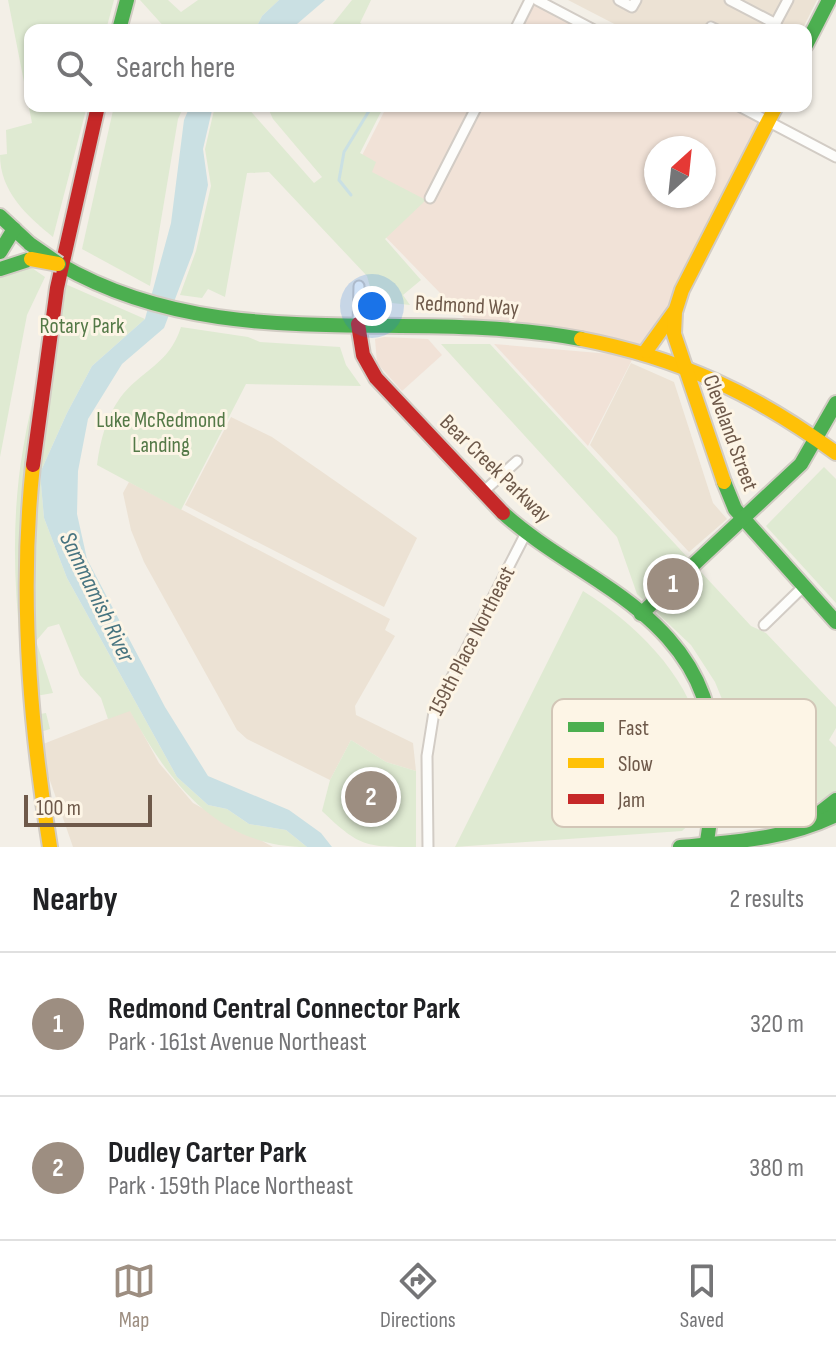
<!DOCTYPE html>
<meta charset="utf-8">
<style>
body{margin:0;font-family:"Sofia Sans Condensed",sans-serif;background:#f2f2f2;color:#202124}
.compass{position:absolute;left:644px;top:136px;width:72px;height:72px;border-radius:50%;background:#fff;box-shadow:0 2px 6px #0004;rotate:27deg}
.scale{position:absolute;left:24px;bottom:20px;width:128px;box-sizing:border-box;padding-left:8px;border:4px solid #6e594a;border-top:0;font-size:22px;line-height:28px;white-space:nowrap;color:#6e594a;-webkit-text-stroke:6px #fdf5e6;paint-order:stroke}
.you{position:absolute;left:372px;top:306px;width:28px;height:28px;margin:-20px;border:6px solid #fff;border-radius:50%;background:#1a73e8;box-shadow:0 0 0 12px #1a73e833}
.badge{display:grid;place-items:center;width:52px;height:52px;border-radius:50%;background:#9d8e81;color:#fff;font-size:26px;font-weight:700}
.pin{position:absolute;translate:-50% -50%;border:4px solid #fff;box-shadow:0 2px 8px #0006}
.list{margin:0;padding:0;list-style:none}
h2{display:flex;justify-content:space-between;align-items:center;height:104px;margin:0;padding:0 32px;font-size:34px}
h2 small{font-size:26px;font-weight:400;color:#757577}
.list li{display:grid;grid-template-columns:52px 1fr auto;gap:24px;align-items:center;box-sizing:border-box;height:144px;padding:0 32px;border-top:2px solid #e0e0e0}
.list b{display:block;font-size:30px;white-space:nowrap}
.list p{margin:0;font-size:26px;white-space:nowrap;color:#757577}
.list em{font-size:26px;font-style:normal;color:#757577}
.icon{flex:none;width:44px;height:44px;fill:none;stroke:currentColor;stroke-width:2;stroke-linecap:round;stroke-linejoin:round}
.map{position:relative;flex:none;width:836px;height:847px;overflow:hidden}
.search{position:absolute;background:#fff;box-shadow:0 2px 6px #0004;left:24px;right:24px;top:24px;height:88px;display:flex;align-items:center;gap:20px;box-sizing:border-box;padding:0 28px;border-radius:16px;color:#757577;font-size:30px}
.sheet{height:392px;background:#fff}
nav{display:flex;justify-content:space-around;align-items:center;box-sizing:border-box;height:112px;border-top:2px solid #e0e0e0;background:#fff;font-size:22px;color:#757577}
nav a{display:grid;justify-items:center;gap:4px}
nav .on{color:#9d8e81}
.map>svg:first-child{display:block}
.residential{fill:#ece2d4}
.commercial{fill:#f1e2d7;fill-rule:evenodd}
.green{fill:#dfead2}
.water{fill:#cae0e3}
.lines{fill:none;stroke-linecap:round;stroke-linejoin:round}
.stream{stroke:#cae0e3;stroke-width:3}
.street-casing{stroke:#d2ccc5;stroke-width:13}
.fast-casing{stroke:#d2ccc4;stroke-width:18}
.slow-casing{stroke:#d2ccc4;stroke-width:18}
.jam-casing{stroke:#d2ccc4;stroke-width:18}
.street{stroke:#fdfdfb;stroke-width:9}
.fast{stroke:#4caf50;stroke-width:14}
.slow{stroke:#ffc107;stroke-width:14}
.jam{stroke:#c62828;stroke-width:14}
.fast-bridge-casing{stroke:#d2ccc4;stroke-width:18;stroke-linecap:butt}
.slow-bridge-casing{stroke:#d2ccc4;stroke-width:18;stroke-linecap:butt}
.fast-bridge{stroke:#4caf50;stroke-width:14}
.slow-bridge{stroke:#ffc107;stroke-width:14}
.labels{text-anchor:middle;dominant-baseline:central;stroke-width:6;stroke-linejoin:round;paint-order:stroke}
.street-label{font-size:22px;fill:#6e594a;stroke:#fdf5e6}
.park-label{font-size:22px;fill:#547947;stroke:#fdf5e6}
.water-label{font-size:24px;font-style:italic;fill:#477480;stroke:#fdf5e6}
.key{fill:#fdf5e6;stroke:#d2c6b7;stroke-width:2}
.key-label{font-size:22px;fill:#6e594a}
</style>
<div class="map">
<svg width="836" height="847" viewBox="0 0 836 847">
<rect width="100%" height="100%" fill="#f3efe7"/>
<!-- residential -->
<g class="residential">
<polygon points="568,0 817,0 802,30 626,30"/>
<polygon points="631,363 674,382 713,503 727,519 689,552 590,445"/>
<polygon points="231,417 272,437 417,538 384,607 185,505"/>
<polygon points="129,482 390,619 385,630 395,636 355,706 356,715 413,743 416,771 386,762 351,740 330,780 247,739 237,730 144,562 131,530 123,493"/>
<polygon points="130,710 159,763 193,803 273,847 73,847 38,746"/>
</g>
<!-- commercial -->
<g class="commercial">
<polygon points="530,0 594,30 515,30"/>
<path d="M387 106H739L768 121 646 351 473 327 343 193ZM656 148H704V196H656Z"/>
<polygon points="384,337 428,339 442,355 402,391 377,363 375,339"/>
<polygon points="494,344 634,356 588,446"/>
</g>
<!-- green -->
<g class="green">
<path d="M8 0H114L106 30H30V106H87L53 237C26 215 0 191 0 155L7 154 6 130 32 123Z"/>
<polygon points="140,0 168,0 181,12 198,0 279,0 262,16 255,30 167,30"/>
<polygon points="352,0 371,0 360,23 373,30 328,30"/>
<polygon points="114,106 184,106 178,119 150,286 82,249"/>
<polygon points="215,106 246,106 314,183 322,177 273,119 267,106 384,106 360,153 376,162 372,172 426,200 385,239 421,280 403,295 410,305 374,301 367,276 269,172 247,173 225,297 208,289 202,298 180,295 196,251 211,186 205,149"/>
<polygon points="32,268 45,277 27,315 0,457 0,277 9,270"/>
<path d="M63 283 145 319 92 366 67 413 40 473 44 518 67 578 177 777 208 805 227 809 249 824 286 830 307 847C218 847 169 783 130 711L108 719 101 698 80 675 59 624 48 627 36 641 53 693 36 696 40 714 46 713 50 729 34 734C17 641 7 542 23 449 32 394 50 338 63 283Z"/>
<path d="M181 327 248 337 260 342 340 347 346 365 361 386 246 384 181 510 97 465C100 442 106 417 120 398 141 370 169 365 181 327Z"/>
<polygon points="441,344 490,344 751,626 766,633 836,707 836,728 829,740 836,747 836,791 805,810 741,828 730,815 736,756 728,714 715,682 691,645 637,594 617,537"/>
<polygon points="824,467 836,479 836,603 766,526"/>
<path d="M583 591C633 622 687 673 700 733 706 762 700 791 694 820L682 831 455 847Z"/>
<path d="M351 740 386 762 416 771V847C365 847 360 847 322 811L330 780Z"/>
</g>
<!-- water -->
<g class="water">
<polygon points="279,0 325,0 290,30 255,30 262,16"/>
<polygon points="190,106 213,106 203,149 208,185 193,252 164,328 122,364 88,419 78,471 77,514 87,559 165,707 208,776 289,810 321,833 332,847 307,847 286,830 249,824 227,809 208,805 177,777 67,578 44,518 40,473 67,413 92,366 145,319 171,223 184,120"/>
</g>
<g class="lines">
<!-- stream -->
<polyline class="stream" points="351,195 339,180 344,152 372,106"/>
<!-- street casing -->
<g class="street-casing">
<g id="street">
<polyline points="537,0 594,30"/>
<polyline points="619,0 632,7 636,0"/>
<polyline points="730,0 776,24"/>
<polyline points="515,30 530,0"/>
<polyline points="709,30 711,27 717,30"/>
<polyline points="772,30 788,0"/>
<polyline points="739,106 836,157"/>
<polyline points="430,198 477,106"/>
<polyline points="358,324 359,286"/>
<polyline points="483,492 517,461"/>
<polyline points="764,625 803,587"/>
<polyline points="428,847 427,756 434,712 526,533"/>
</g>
</g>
<!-- fast casing -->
<g class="fast-casing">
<g id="fast">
<polyline points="119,30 127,0"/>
<polyline points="806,45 829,0"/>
<polyline points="0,216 30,244"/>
<polyline points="0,252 14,229"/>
<path d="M59 264C223 359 403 306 581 339"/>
<polyline points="0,269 31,259"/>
<polyline points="724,482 735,509 836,622"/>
<path d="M503 513C534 541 569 561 603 584 712 656 727 724 706 847"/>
<polyline points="641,614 801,464 836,403"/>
<polyline points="804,825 836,800"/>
<path d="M680 847C733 842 788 839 836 815"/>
</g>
</g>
<!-- slow casing -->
<g class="slow-casing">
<g id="slow">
<path d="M581 339C680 358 755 394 836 453"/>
<polyline points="646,351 674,312"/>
<path d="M33 465C19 593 29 721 50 847"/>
<polyline points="724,482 674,334 675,312 682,290 776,106"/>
</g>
</g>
<!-- jam casing -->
<g class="jam-casing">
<g id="jam">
<polyline points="358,324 363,355 376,378 503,513"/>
<polyline points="33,465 57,288 98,106"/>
</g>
</g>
<!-- street -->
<use href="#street" class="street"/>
<!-- fast -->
<use href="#fast" class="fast"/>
<!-- slow -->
<use href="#slow" class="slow"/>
<!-- jam -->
<use href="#jam" class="jam"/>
<!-- fast-bridge casing -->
<g class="fast-bridge-casing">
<polyline id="fast-bridge" points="30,244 59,264"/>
</g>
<!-- slow-bridge casing -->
<g class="slow-bridge-casing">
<polyline id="slow-bridge" points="31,259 58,264"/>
</g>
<!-- fast-bridge -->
<use href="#fast-bridge" class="fast-bridge"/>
<!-- slow-bridge -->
<use href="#slow-bridge" class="slow-bridge"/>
</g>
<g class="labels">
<!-- street labels -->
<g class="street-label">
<text transform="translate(467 306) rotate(3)">Redmond Way</text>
<text transform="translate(730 433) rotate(70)">Cleveland Street</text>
<text transform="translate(495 469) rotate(44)">Bear Creek Parkway</text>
<text transform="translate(472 641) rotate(-63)">159th Place Northeast</text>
</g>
<!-- park labels -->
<g class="park-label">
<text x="82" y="326">Rotary Park</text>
<text x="161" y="420">Luke McRedmond<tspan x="161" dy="25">Landing</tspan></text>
</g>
<!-- water labels -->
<g class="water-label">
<text transform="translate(97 597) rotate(64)">Sammamish River</text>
</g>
</g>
<!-- legend -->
<rect x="552" y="699" width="264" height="128" rx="12" class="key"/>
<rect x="568" y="722" width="36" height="10" fill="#4caf50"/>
<rect x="568" y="758" width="36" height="10" fill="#ffc107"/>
<rect x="568" y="794" width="36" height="10" fill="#c62828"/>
<g class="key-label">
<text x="618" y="735">Fast</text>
<text x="618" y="771">Slow</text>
<text x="618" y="807">Jam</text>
</g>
</svg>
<svg class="compass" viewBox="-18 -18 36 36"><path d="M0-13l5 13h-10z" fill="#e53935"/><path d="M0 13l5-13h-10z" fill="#757577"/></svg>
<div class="scale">100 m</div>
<div class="you"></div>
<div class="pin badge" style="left:673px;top:584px">1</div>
<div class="pin badge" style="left:371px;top:797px">2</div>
<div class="search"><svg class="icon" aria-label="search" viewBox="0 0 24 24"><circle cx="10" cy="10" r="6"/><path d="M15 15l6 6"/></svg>Search here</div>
</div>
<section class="sheet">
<h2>Nearby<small>2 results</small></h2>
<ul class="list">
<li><span class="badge">1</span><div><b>Redmond Central Connector Park</b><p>Park · 161st Avenue Northeast</p></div><em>320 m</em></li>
<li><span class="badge">2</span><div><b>Dudley Carter Park</b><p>Park · 159th Place Northeast</p></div><em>380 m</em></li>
</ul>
</section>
<nav>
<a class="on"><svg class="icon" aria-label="map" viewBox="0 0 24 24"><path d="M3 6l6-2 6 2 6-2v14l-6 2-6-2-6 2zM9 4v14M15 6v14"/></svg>Map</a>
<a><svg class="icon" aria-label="directions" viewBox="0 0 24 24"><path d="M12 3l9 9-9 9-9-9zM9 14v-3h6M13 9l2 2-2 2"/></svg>Directions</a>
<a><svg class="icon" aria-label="saved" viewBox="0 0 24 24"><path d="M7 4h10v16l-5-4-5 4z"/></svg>Saved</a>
</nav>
